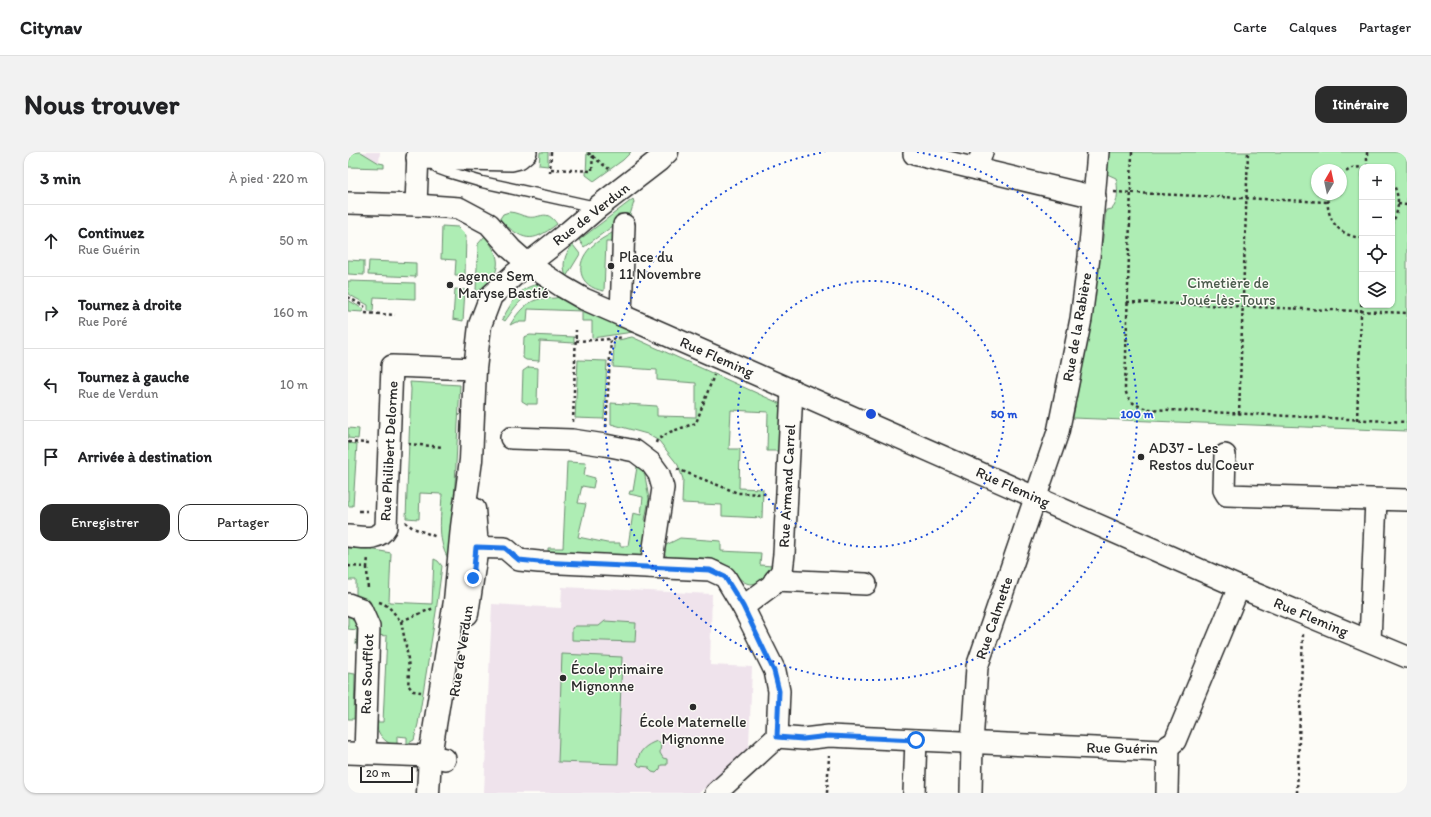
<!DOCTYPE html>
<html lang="fr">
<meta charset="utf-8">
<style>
body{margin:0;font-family:Itim,sans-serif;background:#f2f2f2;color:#202124}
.controls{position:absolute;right:12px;top:12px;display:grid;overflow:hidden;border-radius:8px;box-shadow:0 1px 3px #0004}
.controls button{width:36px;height:36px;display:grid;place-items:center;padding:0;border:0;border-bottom:1px solid #e0e0e0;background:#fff;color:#202124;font:20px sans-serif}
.compass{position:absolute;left:963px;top:12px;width:36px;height:36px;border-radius:50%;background:#fff;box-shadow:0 1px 3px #0004;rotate:9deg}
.scale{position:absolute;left:12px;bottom:10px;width:53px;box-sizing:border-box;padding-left:4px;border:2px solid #2b2b2b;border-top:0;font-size:11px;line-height:14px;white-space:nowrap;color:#2b2b2b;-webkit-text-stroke:3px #fdfcf7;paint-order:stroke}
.stop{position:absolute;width:12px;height:12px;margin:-9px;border:3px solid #1a73e8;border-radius:50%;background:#fff}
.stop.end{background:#1a73e8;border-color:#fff;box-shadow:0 1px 4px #0008}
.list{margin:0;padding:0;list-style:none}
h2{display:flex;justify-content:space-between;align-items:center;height:52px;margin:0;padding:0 16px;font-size:17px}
h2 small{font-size:13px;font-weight:400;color:#757577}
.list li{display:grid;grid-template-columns:26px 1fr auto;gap:12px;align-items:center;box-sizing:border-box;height:72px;padding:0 16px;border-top:1px solid #e0e0e0}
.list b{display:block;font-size:15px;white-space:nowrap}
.list p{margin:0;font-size:13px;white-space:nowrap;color:#757577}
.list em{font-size:13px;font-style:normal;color:#757577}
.actions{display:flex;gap:8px;padding:12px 16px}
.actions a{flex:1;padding:9px 0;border:1px solid #2b2b2b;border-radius:12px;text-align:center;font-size:14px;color:#2b2b2b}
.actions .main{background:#2b2b2b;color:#fff}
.icon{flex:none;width:22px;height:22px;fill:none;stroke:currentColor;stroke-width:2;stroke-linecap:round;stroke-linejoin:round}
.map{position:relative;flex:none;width:1059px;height:641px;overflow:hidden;border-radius:12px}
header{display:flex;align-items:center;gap:24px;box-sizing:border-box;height:56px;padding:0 20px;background:#fff;border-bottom:1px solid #e0e0e0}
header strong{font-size:19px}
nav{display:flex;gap:22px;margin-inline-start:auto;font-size:14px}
.intro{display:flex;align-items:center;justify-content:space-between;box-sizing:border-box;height:96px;padding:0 24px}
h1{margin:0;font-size:28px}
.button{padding:10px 18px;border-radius:12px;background:#2b2b2b;color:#fff;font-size:14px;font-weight:700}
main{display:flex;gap:24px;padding:0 24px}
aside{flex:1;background:#fff;border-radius:12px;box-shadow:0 1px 3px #0004}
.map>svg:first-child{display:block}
.built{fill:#efe3ec}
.green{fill:#aeedb4;stroke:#6c8c70;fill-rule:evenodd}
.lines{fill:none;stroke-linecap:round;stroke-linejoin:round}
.lane-casing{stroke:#2b2b2b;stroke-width:13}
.street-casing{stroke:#2b2b2b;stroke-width:24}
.secondary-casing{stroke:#2b2b2b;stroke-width:25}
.path{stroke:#2b2b2b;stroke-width:2.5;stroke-dasharray:3 3;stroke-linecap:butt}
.lane{stroke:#fdfcf7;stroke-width:10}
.street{stroke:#fdfcf7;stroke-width:21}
.secondary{stroke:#fdfcf7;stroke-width:22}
.route{stroke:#1a73e8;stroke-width:5}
.ring{fill:none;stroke:#1d4ed8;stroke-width:2;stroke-dasharray:2 4}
.poi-dot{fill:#2b2b2b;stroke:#fdfcf7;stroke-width:1.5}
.labels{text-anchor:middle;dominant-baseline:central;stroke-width:3;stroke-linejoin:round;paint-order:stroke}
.street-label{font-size:15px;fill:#2b2b2b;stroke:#fdfcf7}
.poi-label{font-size:15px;fill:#2b2b2b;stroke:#fdfcf7;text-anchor:start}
.park-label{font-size:15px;fill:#4c5c4d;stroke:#fdfcf7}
.centre{fill:#1d4ed8;stroke:#fdfcf7;stroke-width:2}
.ring-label{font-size:12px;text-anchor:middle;font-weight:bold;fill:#1d4ed8;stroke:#fdfcf7;stroke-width:3;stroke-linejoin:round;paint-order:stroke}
</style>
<header>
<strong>Citynav</strong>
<nav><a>Carte</a><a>Calques</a><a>Partager</a></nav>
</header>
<div class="intro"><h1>Nous trouver</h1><a class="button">Itinéraire</a></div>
<main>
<aside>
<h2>3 min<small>À pied · 220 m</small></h2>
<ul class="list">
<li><svg class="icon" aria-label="ahead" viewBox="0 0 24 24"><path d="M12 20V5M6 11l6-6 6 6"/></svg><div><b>Continuez</b><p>Rue Guérin</p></div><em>50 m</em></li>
<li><svg class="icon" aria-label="right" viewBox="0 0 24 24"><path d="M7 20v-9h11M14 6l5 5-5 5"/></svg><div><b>Tournez à droite</b><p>Rue Poré</p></div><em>160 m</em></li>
<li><svg class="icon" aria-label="left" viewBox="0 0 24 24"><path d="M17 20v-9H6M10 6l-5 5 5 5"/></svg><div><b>Tournez à gauche</b><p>Rue de Verdun</p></div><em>10 m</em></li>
<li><svg class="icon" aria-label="arrive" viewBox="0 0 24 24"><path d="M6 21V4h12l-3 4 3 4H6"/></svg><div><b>Arrivée à destination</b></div></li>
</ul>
<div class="actions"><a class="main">Enregistrer</a><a>Partager</a></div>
</aside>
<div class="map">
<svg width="1059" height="641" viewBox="0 0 1059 641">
<rect width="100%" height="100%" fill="#fdfcf7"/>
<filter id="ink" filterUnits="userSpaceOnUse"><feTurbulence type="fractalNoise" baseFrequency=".025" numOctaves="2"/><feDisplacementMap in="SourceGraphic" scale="8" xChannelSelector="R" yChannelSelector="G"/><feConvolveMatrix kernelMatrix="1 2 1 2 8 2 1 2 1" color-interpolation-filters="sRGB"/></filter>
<g filter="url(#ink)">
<!-- built -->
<g class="built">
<polygon points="13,0 32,0 31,11"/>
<polygon points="214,435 364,442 362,513 404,515 401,595 351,641 136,641 144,452 213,456"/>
</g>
<!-- green -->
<g class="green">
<polygon points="0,0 13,0 31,11 36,12 36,16 0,15"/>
<polygon points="192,0 200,0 200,14 191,13"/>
<polygon points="239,0 283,0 275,8 246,29 238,23"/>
<path d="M759 0H1059V279L725 266 755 85 758 58 764 57C771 50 770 35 768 26L759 22ZM1014 15H1044V153H1014ZM969 18H993V42H969Z"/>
<polygon points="285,47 286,50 282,63 270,62 269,71 236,95 231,88"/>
<path d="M161 60C168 60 174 64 180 65 193 67 198 56 209 72 182 93 176 88 151 68L155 62Z"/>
<polygon points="94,74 110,75 118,83 117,123 107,123 108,108 93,107"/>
<path d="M267 79 266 90H258L256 139C230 135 226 112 243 95 250 88 260 84 267 79Z"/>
<path d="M137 84C156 110 151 116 136 142L128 138 130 92Z"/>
<path d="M225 93 232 102 218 125C214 113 216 102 225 93Z"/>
<polygon points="0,108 16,109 16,123 0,122"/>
<polygon points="21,109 68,111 68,125 20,123"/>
<polygon points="0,129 67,131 67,147 26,145 25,159 20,159 20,153 0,142"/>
<path d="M193 132 207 137C200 143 190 140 182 143 171 147 164 160 157 169L154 167C165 150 170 134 193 132Z"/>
<polygon points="107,137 117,138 115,169 105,167"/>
<path d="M211 145 285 180 244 186V169H234V159L180 157 179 170H168L162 173C170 160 179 148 196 146 201 146 206 147 211 145Z"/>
<polygon points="0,148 15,157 15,160 0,159"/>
<polygon points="182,183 226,185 226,191 192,189 191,209 178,208 175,206 176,185"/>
<polygon points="284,185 433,252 430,299 419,299 420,260 383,258 381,297 392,297 391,336 415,337 414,366 374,364 374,353 334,351 335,327 330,313 311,289 299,282 263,272 263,251 309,254 309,264 348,265 348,231 309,228 309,218 265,215 266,189"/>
<polygon points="230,208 259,209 256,267 227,266"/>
<polygon points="181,215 190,216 189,252 179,252 174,249 175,219"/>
<path d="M62 230 112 233 103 411C88 391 93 366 94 342L72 341 71 367 58 366 63 237Z"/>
<polygon points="0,276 11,277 10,287 0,286"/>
<polygon points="0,291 9,292 5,354 0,354"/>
<polygon points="219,310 238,311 236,323 247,326 245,336 234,334 230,351 238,352 230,385 259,391 272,391 272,394 280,394 285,361 293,363 295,345 281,342 282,339 285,339 289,315 296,318 301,347 297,368 301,370 295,404 200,400 200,396 215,396"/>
<path d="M332 386 373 389V399L413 401 412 413 424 414C423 419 420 423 416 426 393 445 389 413 367 408 352 404 336 406 320 405L316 402 314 395Z"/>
<path d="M0 396 21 397 43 401 41 450 84 452 86 407 90 409 94 414 88 460 70 572 66 588 59 592V585L49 584V595C35 589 31 584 27 570H35L39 484 27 483 8 447V428H0Z"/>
<polygon points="0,459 9,466 13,492 8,492 9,478 0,477"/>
<polygon points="257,469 288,471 287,490 224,488 224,476 228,474 251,474"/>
<polygon points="214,502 274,505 270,612 210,610"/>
<polygon points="0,521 7,522 6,567 0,567"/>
<path d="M309 589 313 591 312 601 315 606 319 607V613H313L312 617 308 621 304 620 301 617V615L291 614 289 612C290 599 298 593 309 589Z"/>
</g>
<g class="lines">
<!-- lane casing -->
<g class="lane-casing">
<polyline id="lane" points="83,7 89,16 100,20 134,30 248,55"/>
</g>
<!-- street casing -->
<g class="street-casing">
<g id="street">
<polyline points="634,0 629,17 747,45"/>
<polyline points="566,2 629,17"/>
<polyline points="69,6 163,8 171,6 178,0"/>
<polyline points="0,51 68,53 111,56 141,72 163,97 180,112 215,135 236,147 273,163 276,73"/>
<polyline points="68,53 70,0"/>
<polyline points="273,163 891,435 1059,505"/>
<polyline points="163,286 224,288 257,293 287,299 303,311 311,322 315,336 303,415"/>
<polyline points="877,303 876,338 879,343 1059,348"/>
<path d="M0 384C14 385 30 390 38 375L44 214 127 217"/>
<polyline points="112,395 157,396 171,408 191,410 362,418 377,425 395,455 427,519 431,539 429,585 368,641"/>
<polyline points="427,428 518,432"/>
<polyline points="0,452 13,457 21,475 17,602"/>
<polyline points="395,455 423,434 434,419 436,402 444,238"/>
<polyline points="1022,489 1028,348"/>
<polyline points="429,585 455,587 481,584 815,599 827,589 891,435"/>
<polyline points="0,601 82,604 97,607"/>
<polyline points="566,641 568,588"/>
<polyline points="623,641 624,591 629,515 710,280 733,167 741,105 750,0"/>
<polyline points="819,641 820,594"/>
</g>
</g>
<!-- secondary casing -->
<g class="secondary-casing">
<g id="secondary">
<polyline points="119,462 129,395 126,357"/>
<polyline points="80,641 82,604 107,449 114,375 123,308 127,217 132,173 143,144 166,123 221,80 250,55 311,8 319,0"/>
</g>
</g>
<!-- path -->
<g class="path">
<path d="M784 0 777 236C779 250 789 255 802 257L1059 270"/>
<polyline points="240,1 261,17"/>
<polyline points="0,8 4,0"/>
<polyline points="1019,15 1019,0"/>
<polyline points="203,17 244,19 245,0"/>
<polyline points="202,21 203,0"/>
<polyline points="993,23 1004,16 1014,15"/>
<path d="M1044 30C1052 43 1052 58 1044 71"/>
<polyline points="766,40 979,50"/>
<path d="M980 42C977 65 989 84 1014 86"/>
<polyline points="1050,52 1059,53"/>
<polyline points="0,145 17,155"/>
<polyline points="779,150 1059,161"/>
<polyline points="17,161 47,163"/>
<polyline points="228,189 263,187 275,185"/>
<polyline points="891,262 900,0"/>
<polyline points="1009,268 1014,137"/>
<polyline points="225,270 228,178"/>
<polyline points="258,275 263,187"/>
<polyline points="0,290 23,291"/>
<polyline points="308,291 309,288 322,280 348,271 366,223"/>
<polyline points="60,292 95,295"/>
<polyline points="329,317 390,341 419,342"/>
<polyline points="11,359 20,359"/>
<polyline points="57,370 65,376 89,385"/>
<polyline points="0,414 19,415 20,405"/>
<polyline points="19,415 20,439"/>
<path d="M31 450C42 453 45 461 53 469L86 456"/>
<path d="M53 469C57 490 63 512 60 533L65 539 73 540"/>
<polyline points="479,641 481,604"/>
<polyline points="949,641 955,482"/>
</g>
<!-- lane -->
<use href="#lane" class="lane"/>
<!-- street -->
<use href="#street" class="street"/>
<!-- secondary -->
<use href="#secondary" class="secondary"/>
</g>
</g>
<g class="lines" filter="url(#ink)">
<!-- route -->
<polyline class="route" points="125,426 128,395 157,396 171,408 191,410 362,418 377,425 395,454 426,519 431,539 429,585 455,587 481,584 568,588"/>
</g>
<!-- distance rings -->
<g class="ring">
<circle cx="523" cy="262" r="133"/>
<path d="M569 0A266 266 0 1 1 477 0"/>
</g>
<!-- markers -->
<g class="poi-dot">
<circle cx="263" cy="114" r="4"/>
<circle cx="102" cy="133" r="4"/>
<circle cx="793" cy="305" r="4"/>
<circle cx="215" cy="526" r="4"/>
<circle cx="345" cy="555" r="4"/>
</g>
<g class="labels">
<!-- street labels -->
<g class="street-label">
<text transform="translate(243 62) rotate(-38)">Rue de Verdun</text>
<text transform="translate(729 175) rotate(-80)">Rue de la Rabière</text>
<text transform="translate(369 205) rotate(24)">Rue Fleming</text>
<text transform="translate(41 299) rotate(-87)">Rue Philibert Delorme</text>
<text transform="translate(439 334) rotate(-87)">Rue Armand Carrel</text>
<text transform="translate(665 335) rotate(24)">Rue Fleming</text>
<text transform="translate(963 465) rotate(23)">Rue Fleming</text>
<text transform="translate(646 466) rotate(-71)">Rue Calmette</text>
<text transform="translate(113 499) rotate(-81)">Rue de Verdun</text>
<text transform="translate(19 522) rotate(-88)">Rue Soufflot</text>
<text transform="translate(774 596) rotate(1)">Rue Guérin</text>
</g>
<!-- poi labels -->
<g class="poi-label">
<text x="271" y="105">Place du<tspan x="271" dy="17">11 Novembre</tspan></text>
<text x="110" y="124">agence Sem<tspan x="110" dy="17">Maryse Bastié</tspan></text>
<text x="801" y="296">AD37 - Les<tspan x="801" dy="17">Restos du Coeur</tspan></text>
<text x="223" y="517">École primaire<tspan x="223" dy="17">Mignonne</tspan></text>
<text x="345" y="570" text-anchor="middle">École Maternelle<tspan x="345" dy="17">Mignonne</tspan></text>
</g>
<!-- park labels -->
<g class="park-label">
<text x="880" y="131">Cimetière de<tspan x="880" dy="17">Joué-lès-Tours</tspan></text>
</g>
</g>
<circle cx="523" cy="262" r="6" class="centre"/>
<g class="ring-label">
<text x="656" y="266">50 m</text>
<text x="789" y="266">100 m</text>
</g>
</svg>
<div class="controls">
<button>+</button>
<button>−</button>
<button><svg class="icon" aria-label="locate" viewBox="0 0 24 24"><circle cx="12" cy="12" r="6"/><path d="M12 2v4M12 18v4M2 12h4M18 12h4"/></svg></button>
<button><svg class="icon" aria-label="layers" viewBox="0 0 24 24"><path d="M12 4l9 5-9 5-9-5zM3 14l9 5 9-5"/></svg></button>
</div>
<svg class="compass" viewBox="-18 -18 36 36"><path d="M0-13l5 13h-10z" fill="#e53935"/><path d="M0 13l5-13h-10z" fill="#757577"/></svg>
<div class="scale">20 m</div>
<div class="stop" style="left:568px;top:588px"></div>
<div class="stop end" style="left:125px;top:426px"></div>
</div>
</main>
